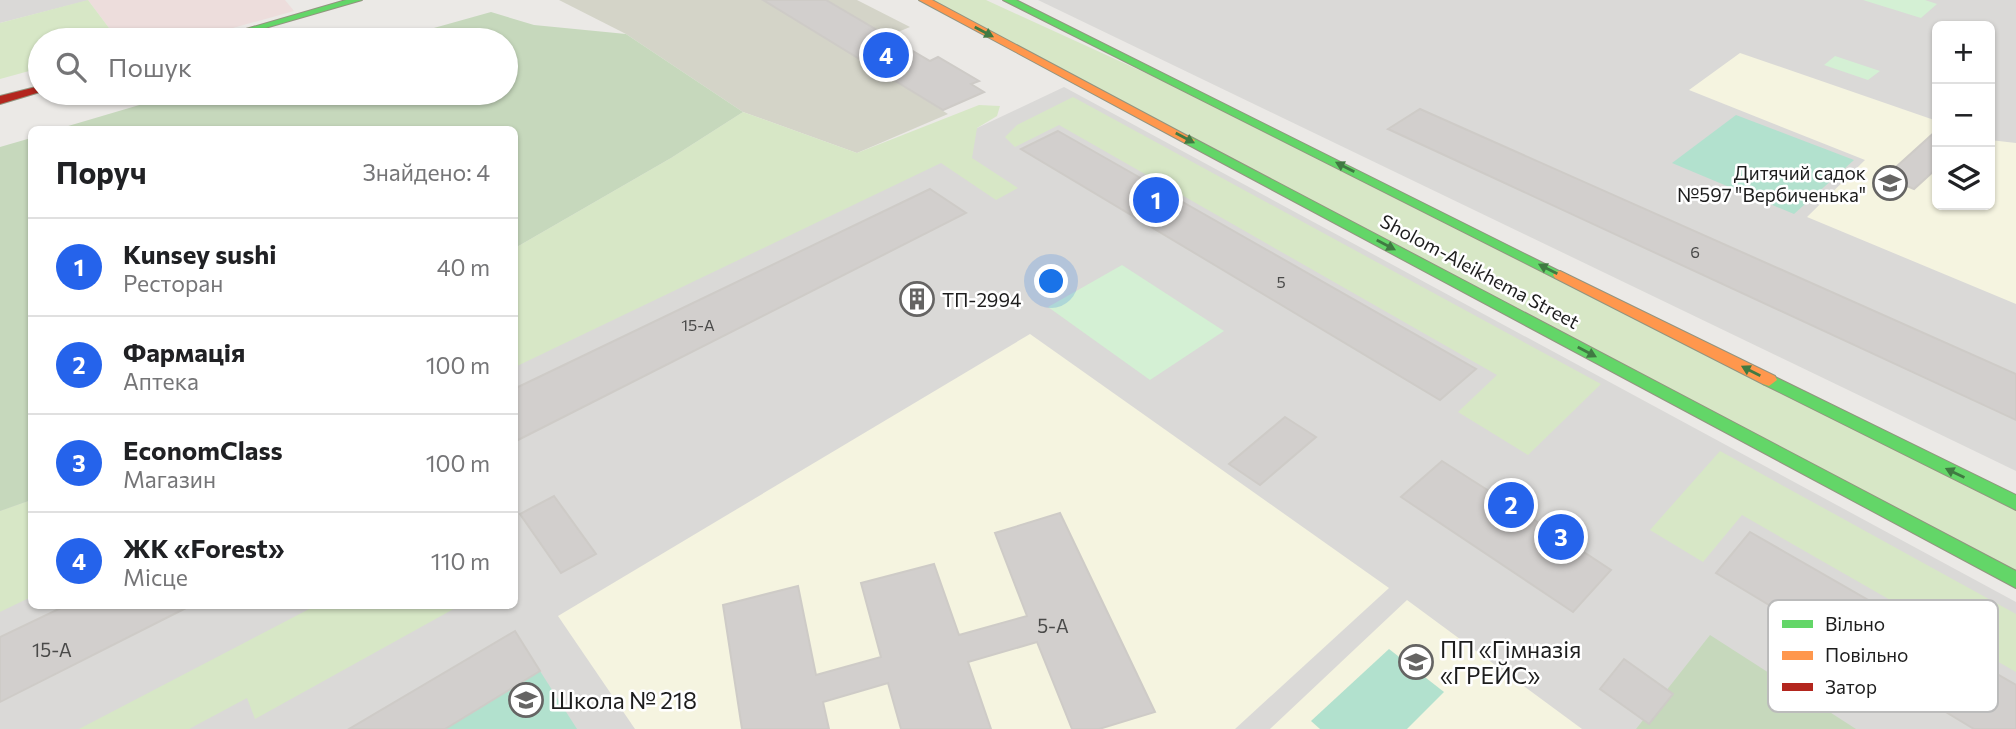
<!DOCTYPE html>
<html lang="uk">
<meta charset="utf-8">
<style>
body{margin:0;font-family:Commissioner,sans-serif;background:#f2f2f2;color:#202124}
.controls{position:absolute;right:21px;top:21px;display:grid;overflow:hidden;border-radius:10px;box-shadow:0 2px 5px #0004}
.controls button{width:63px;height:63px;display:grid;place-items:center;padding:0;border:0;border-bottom:2px solid #e0e0e0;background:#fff;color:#202124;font:35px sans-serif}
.you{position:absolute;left:1052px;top:282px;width:24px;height:24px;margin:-18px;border:5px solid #fff;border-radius:50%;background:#1a73e8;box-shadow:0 0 0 10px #1a73e833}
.badge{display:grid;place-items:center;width:46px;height:46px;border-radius:50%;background:#2563eb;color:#fff;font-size:23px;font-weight:700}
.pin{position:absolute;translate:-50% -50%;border:4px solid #fff;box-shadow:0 2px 7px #0006}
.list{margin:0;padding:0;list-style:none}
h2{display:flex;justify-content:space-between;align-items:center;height:91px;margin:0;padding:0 28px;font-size:30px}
h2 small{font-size:23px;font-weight:400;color:#757577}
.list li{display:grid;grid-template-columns:46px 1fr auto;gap:21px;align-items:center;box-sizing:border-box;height:98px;padding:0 28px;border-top:2px solid #e0e0e0}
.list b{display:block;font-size:26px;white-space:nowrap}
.list p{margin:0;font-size:23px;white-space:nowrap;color:#757577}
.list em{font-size:23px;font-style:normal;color:#757577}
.icon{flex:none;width:38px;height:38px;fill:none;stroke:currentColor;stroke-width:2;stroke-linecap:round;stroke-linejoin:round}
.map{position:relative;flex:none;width:2016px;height:729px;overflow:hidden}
.search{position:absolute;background:#fff;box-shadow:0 2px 5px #0004;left:28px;top:28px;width:490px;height:77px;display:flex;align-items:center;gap:18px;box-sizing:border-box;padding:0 24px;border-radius:38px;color:#757577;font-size:26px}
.panel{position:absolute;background:#fff;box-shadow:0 2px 5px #0004;left:28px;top:126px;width:490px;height:483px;border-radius:10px}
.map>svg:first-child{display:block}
.residential{fill:#dad9d7;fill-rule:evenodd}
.commercial{fill:#eddddc}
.education{fill:#f5f4e0}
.construction{fill:#d4d4c8}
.grass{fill:#d7e7c6}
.forest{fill:#c6d8bc}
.park{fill:#d4f0d4}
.pitch{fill:#b2e1ce}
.building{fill:#d2cfcd;stroke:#cecbc7;stroke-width:2}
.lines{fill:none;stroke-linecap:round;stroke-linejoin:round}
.fast-casing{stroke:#92947f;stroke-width:2}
.slow-casing{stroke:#92947f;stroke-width:2}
.jam-casing{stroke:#92947f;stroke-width:2}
.fast{fill:#63d668;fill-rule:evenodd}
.slow{fill:#ff974d;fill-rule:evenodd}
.jam{fill:#b3261e;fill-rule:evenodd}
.oneway{fill:#407a42}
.labels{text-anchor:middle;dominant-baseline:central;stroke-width:5;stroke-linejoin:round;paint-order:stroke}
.number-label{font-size:16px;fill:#4a4a49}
.poi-label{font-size:19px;fill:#1d1d1d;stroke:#fff;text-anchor:end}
.street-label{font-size:19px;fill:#1d1d1d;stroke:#fff}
.near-number-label{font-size:19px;fill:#4a4a49}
.near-poi-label{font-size:23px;fill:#1d1d1d;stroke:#fff;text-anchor:start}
.key{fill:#fff;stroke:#bbb;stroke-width:2}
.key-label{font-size:19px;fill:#1d1d1d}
</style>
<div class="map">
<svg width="2016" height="729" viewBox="0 0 2016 729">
<rect width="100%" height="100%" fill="#ebe9e6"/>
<!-- residential -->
<g class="residential">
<polygon points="0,0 90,0 0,23"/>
<path d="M1038 0H2016V471L1900 415ZM1937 26H1990V205H1937Z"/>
<polygon points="1064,87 2016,602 2016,729 0,729 0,299 31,394 32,606 514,606 515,346"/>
</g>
<!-- commercial -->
<polygon class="commercial" points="88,0 285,0 294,11 190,40 118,40"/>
<!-- education -->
<g class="education">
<polygon points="1740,53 1937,121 1937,205 1990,205 1990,140 2016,143 2016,304 1807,217 1865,160 1689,90"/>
<polygon points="1030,334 1389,588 1235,729 635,729 558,616"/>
<polygon points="1407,600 1582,729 1270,729"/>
</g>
<!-- construction -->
<polygon class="construction" points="559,0 857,0 910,27 849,52 948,114 857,153 743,112 626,34"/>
<!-- grass -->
<g class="grass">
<polygon points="88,0 118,40 40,40 40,68 0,79 0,23"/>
<polygon points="932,0 986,0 1277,133 2016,503 2016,580"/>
<polygon points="1073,97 1601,384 1528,455 1458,412 1497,375 1059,125 1015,147 1005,137 1017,125"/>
<polygon points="979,105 1000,106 997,116 977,128 972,158 1018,188 996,200 941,163 515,367 515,248 671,158 743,112 857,153"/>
<polygon points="1720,451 2016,614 2016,672 1742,515 1703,562 1650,530"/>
<polygon points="31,500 31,597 0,612 0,511"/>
<polygon points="315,606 459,606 255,719 247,698 189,729 79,729"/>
</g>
<!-- forest -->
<g class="forest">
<polygon points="491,12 534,25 626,34 743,112 671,158 515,248 514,130 58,129 180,93 506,93 506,40 391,40"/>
<polygon points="31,138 31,500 0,511 0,147"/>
<polygon points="1710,635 1856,729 1636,729"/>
</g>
<!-- park -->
<g class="park">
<polygon points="1863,0 1925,0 1937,4 1921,18"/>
<polygon points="1835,56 1880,71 1868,80 1824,65"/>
<polygon points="1122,265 1224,331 1150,380 1048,307"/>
</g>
<!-- pitch -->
<g class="pitch">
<polygon points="1736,115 1854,160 1794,214 1672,163"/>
<polygon points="1389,649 1444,692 1407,729 1320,729 1311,721"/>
<polygon points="540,671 577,729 445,729"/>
</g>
<!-- building -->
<g class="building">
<polygon points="763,0 826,0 930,61 938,57 979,81 971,84 984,92 943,110"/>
<polygon points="1420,109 2016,374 2016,420 1388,129"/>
<polygon points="1937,130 1937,168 1914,189 1885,177"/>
<polygon points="1058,131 1476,369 1440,400 1021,149"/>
<polygon points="930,189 966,213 514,442 514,389"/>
<polygon points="1285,417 1316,437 1260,485 1229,464"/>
<polygon points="1442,461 1561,537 1611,570 1573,612 1401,497"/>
<polygon points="554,496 596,554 561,573 520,514"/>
<polygon points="1060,513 1155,712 1099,729 1072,729 1037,642 968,662 991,729 901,729 888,683 823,702 829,729 742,729 723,605 798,586 816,675 881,657 861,583 934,564 959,635 1027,616 995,533"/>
<polygon points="1750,532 2016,685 2016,729 1974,729 1716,573"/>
<polygon points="65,606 190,606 0,702 0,637"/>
<polygon points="515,631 540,671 445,729 349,729"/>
<polygon points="1624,659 1673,694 1649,724 1600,689"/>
</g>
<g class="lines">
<!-- fast casing -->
<g class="fast-casing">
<g id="fast">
<polygon points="346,0 362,0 224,40 208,40"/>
<polygon points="1003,0 1016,0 1567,275 1565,278 1555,278"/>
<polygon points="1189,136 2016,571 2016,588 1185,143 1185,137"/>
<polygon points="1769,374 2016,495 2016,510 1763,384 1761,380 1763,376"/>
</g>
</g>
<!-- slow casing -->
<g class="slow-casing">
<g id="slow">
<polygon points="919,0 932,0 1195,140 1193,143 1185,143"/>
<polygon points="1560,271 1775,376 1777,380 1769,386 1763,384 1555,278 1553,275 1555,272"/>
</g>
</g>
<!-- jam casing -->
<g class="jam-casing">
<polygon id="jam" points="40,86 40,92 0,104 0,96"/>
</g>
<!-- fast -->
<use href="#fast" class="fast"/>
<!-- slow -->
<use href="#slow" class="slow"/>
<!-- jam -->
<use href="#jam" class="jam"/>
</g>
<!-- one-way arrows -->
<defs><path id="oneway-solid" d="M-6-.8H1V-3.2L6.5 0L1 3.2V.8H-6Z" transform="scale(1.75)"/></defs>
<g class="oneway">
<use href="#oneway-solid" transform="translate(984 32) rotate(28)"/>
<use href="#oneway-solid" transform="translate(1185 138) rotate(28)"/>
<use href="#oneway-solid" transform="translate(1345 167) rotate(-153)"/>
<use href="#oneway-solid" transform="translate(1386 245) rotate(28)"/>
<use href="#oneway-solid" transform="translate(1548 269) rotate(-153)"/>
<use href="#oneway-solid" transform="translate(1587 352) rotate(28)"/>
<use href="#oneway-solid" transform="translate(1751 371) rotate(-153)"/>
<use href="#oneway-solid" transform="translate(1955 473) rotate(-154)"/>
</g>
<!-- icons -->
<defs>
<g id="school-ring" transform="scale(1.75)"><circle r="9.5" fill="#fff" stroke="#656463" stroke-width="1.5"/><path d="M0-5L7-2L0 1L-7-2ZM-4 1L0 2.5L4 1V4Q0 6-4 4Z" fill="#656463"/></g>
<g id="building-ring" transform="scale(1.75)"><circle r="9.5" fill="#fff" stroke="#656463" stroke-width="1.5"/><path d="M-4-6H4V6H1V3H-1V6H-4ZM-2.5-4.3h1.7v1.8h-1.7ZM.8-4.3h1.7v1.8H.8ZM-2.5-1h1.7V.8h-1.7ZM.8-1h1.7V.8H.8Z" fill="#656463"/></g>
</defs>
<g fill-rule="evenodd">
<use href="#school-ring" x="1890" y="183"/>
<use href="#building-ring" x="917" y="299"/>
<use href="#school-ring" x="1416" y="662"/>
<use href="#school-ring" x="526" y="700"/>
</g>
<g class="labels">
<!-- number labels -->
<g class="number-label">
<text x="1695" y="251">6</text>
<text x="1281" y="281">5</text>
<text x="698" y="324">15-А</text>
</g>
<!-- poi labels -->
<g class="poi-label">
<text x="1866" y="172">Дитячий садок<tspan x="1866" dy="22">№597 "Вербиченька"</tspan></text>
<text x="942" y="299" text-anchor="start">ТП-2994</text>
</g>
<!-- street labels -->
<g class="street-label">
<text transform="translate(1480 271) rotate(28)">Sholom-Aleikhema Street</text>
</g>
<!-- near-number labels -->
<g class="near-number-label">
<text x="1053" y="625">5-А</text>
<text x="52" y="649">15-А</text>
</g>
<!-- near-poi labels -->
<g class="near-poi-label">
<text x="1440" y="649">ПП «Гімназія<tspan x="1440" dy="26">«ГРЕЙС»</tspan></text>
<text x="550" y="700">Школа № 218</text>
</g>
</g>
<!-- legend -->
<rect x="1768" y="600" width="230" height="112" rx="10" class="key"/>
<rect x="1782" y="620" width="31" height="8" fill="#63d668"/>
<rect x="1782" y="651" width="31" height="9" fill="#ff974d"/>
<rect x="1782" y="683" width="31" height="8" fill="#b3261e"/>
<g class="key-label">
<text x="1825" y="631">Вільно</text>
<text x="1825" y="662">Повільно</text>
<text x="1825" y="694">Затор</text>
</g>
</svg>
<div class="controls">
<button>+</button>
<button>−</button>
<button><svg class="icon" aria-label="layers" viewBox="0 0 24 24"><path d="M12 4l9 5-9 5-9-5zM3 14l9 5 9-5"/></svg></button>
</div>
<div class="you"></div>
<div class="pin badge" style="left:1156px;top:200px">1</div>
<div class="pin badge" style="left:1511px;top:505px">2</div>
<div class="pin badge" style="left:1561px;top:537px">3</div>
<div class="pin badge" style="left:886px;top:55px">4</div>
<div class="search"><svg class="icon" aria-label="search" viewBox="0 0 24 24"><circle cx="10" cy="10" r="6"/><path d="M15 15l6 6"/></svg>Пошук</div>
<section class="panel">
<h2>Поруч<small>Знайдено: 4</small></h2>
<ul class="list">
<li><span class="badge">1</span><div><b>Kunsey sushi</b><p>Ресторан</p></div><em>40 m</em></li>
<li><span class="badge">2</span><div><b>Фармація</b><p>Аптека</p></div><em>100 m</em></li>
<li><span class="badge">3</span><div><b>EconomClass</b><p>Магазин</p></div><em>100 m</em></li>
<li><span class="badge">4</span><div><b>ЖК «Forest»</b><p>Місце</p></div><em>110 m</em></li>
</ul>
</section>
</div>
